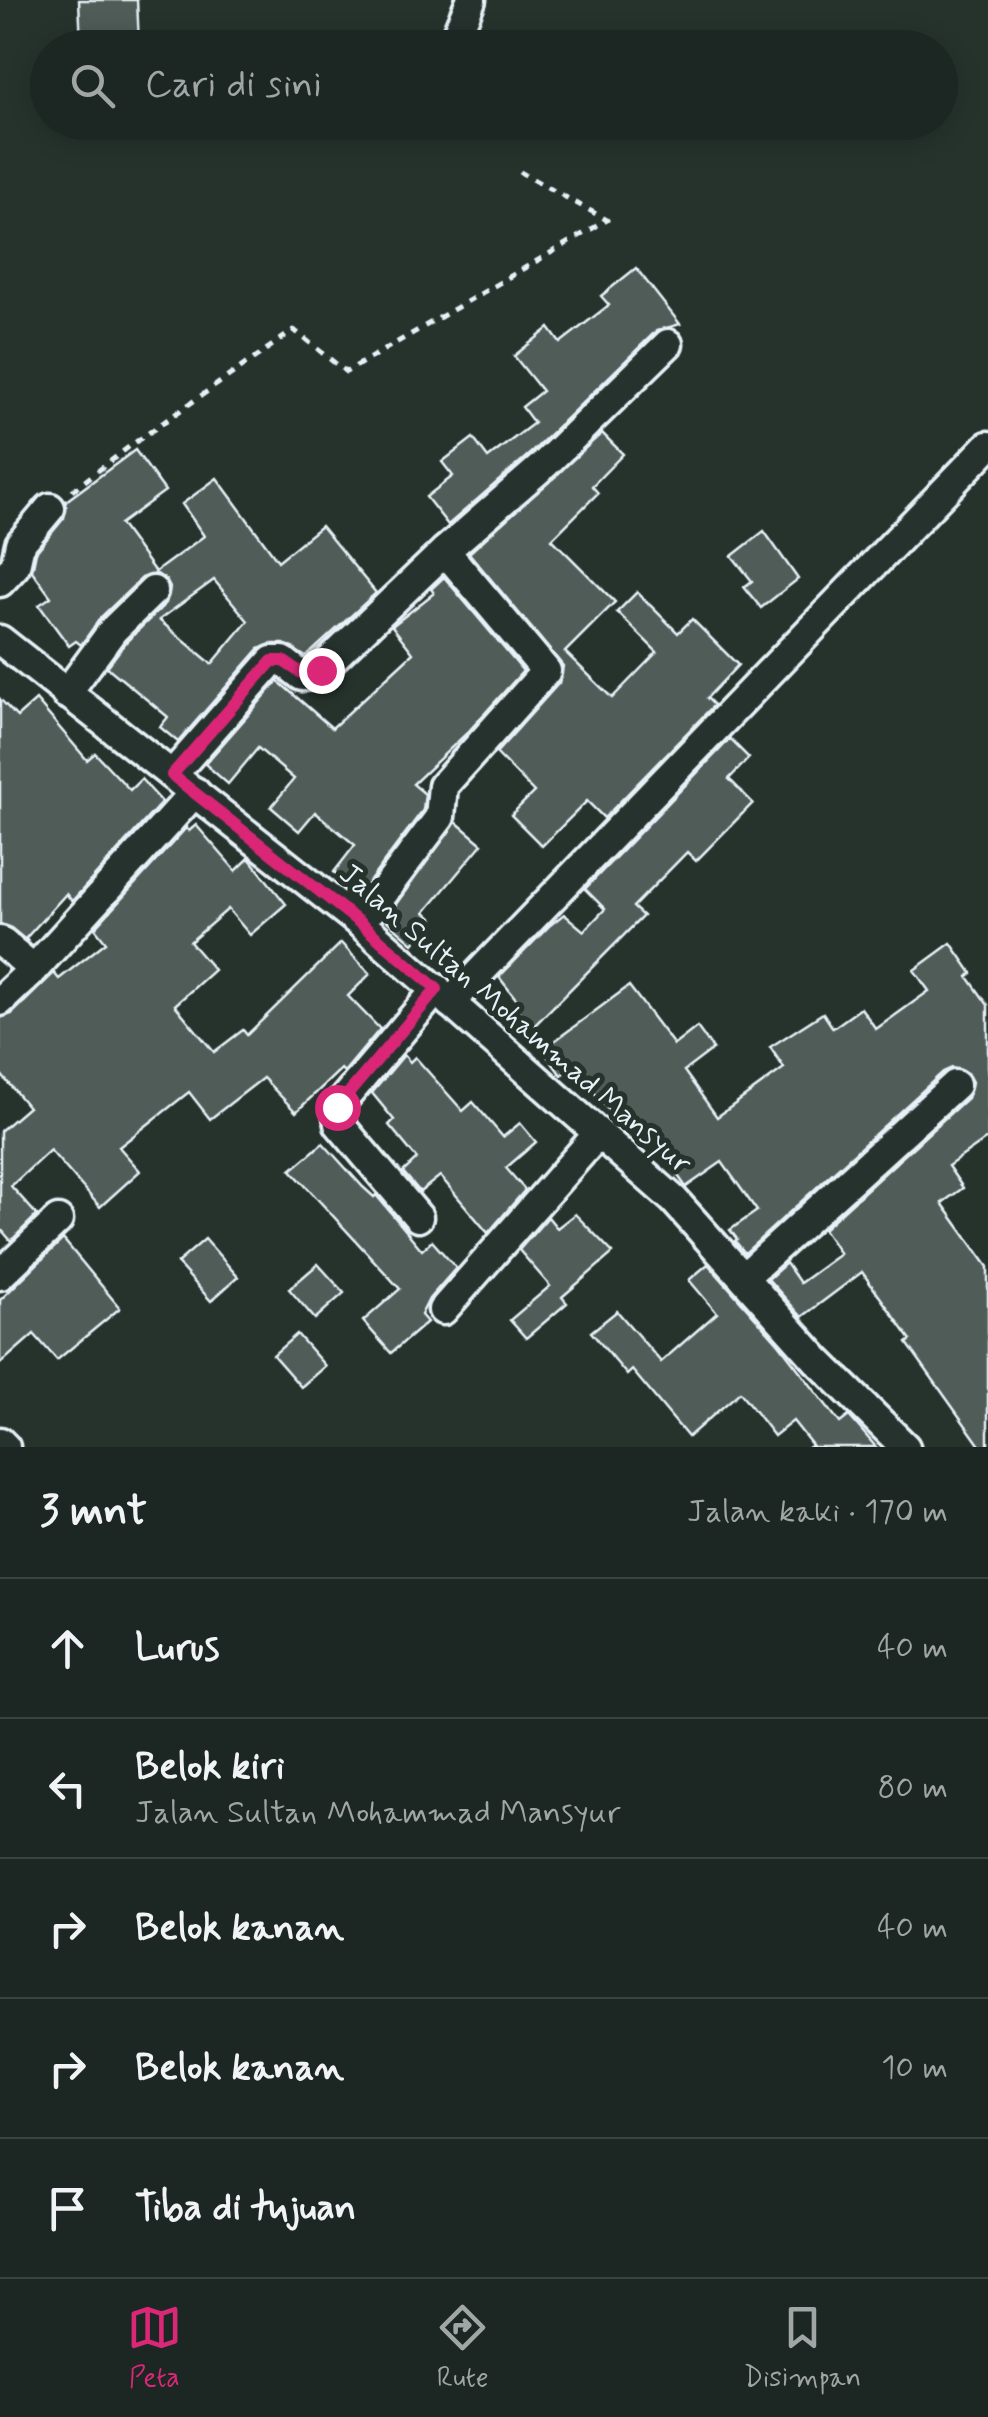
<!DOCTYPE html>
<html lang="id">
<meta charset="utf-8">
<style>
body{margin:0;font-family:Mynerve,sans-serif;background:#29322f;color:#f1f3f6}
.stop{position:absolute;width:30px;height:30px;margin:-22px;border:8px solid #db2777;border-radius:50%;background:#fff}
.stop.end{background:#db2777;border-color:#fff;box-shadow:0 2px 10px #0008}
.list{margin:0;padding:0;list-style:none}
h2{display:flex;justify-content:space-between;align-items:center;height:130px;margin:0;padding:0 40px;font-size:42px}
h2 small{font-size:32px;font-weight:400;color:#a0a5a5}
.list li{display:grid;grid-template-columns:65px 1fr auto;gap:30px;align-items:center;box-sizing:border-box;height:140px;padding:0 40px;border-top:2px solid #3a4340}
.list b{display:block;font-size:38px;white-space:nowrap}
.list p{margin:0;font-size:32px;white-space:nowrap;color:#a0a5a5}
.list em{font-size:32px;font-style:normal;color:#a0a5a5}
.icon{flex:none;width:55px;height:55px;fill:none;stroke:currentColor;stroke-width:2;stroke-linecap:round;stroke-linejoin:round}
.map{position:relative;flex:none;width:988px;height:1447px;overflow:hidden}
.search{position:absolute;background:#1c2622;box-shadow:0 5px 25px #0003;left:30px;right:30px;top:30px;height:110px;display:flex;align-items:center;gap:25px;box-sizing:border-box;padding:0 35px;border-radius:55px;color:#a0a5a5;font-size:38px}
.sheet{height:830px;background:#1c2622}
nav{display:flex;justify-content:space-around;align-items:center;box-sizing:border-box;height:140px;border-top:2px solid #3a4340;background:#1c2622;font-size:28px;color:#a0a5a5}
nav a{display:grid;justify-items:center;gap:5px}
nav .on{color:#db2777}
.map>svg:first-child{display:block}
.building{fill:#505c59;stroke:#e8f1f8;stroke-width:2.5;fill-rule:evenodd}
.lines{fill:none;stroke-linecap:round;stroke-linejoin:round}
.minor-casing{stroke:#e8f1f8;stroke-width:35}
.path{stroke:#e8f1f8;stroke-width:5;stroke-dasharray:8 8;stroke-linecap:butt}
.minor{stroke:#26332d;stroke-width:28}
.route{stroke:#db2777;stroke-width:12}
.labels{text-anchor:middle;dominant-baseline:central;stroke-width:10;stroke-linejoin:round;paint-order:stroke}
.street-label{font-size:30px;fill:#e8f1f8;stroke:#26332d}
</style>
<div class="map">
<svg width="988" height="1447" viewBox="0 0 988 1447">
<rect width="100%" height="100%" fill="#26332d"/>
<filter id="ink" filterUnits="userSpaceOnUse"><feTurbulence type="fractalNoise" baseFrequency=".01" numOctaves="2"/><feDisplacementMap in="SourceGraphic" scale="20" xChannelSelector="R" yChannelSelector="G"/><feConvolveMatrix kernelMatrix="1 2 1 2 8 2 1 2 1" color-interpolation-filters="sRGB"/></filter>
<g filter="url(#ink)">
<!-- building -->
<g class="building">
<polygon points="79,0 137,0 139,44 81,45"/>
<polygon points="636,268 680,324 656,331 533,451 448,525 426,497 453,476 442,462 473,438 488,458 534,423 522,407 542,391 514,356 549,328 560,343 609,305 601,296"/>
<polygon points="602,433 623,454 592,486 598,493 552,539 615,602 565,652 612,698 657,652 617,612 637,592 678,633 692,619 738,665 707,698 714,705 604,818 587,801 542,846 511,815 534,792 496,753 559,683 563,666 469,553"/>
<path d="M135 450 165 491 120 524 155 572 204 536 182 504 217 478 278 561 321 526 376 593 306 657 284 644H271L259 649 178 742 160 727 168 717 107 667 126 642 166 603 170 588 166 580 157 574 142 578 101 617 81 645 76 641 69 646 39 605 51 597 32 571 36 552 64 518 66 501ZM214 580 248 621 212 664 159 620Z"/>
<polygon points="764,531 798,579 761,608 744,587 752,581 732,556"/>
<polygon points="444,577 523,671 468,732 413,784 425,794 423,810 360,894 334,872 355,845 315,812 299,831 271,807 294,779 258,748 228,784 205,764 278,681 332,728 413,653 392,626 434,593 431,589"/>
<polygon points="0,699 17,717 36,700 87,760 95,753 130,790 141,779 162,802 72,901 66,894 26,938 28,942 10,927 0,924"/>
<polygon points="730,739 749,758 729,779 753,803 696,861 687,852 633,907 643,916 531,1029 515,1007 520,1004 499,977 549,926 564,914 584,931 605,909 585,889"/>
<polygon points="456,822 482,844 425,912 433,919 413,943 385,919"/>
<polygon points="196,825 236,871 249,858 286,904 250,935 228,909 190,942 214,970 175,1005 214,1052 243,1030 247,1035 341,943 370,974 348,996 380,1029 344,1072 341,1069 296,1112 263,1078 210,1119 189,1092 119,1147 140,1171 100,1207 50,1150 11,1186 37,1215 11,1241 0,1228 0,1131 28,1107 0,1073 0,1018 12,1014 54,973 59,979 106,942 95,928 186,828 189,831"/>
<polygon points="951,943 972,973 968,977 988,1005 988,1138 948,1166 963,1188 942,1203 988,1267 988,1447 981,1447 907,1343 911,1340 862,1272 802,1317 768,1279 786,1263 800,1283 840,1254 823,1229 967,1098 972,1082 967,1073 952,1068 943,1072 745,1253 735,1241 737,1239 730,1230 757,1211 722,1162 686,1187 636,1117 622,1127 573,1066 561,1075 545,1053 548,1052 545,1048 629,986 674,1045 697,1027 713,1049 684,1071 717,1117 784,1068 770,1047 823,1013 833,1028 861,1008 876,1029 929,991 914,970"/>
<polygon points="404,1055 410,1062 415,1057 463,1111 473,1102 503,1137 520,1123 536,1142 506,1168 525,1190 488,1233 440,1176 420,1192 403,1172 417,1159 389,1125 394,1120 372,1093"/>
<polygon points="323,1143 363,1187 374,1197 376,1195 422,1250 432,1241 456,1268 429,1299 421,1315 427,1322 391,1353 363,1321 400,1289 291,1170"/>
<polygon points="575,1214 613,1253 562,1297 567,1303 526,1338 510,1320 550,1286 519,1250 548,1217 557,1228"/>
<polygon points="63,1239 120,1308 57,1360 34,1334 0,1364 0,1300"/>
<polygon points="205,1239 238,1277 211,1301 177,1263"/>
<polygon points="318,1264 344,1293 315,1319 289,1289"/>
<polygon points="708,1264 779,1344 840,1423 849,1416 876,1447 809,1447 812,1445 793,1421 774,1436 740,1392 688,1437 632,1370 627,1375 591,1332 617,1311 661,1362 717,1313 689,1280"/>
<polygon points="297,1334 325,1366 301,1387 273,1355"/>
</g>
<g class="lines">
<!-- minor casing -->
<g class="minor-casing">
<g id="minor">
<polyline points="454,41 471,0"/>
<polyline points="0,582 15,566 20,544 50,508"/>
<polyline points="0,640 360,923 674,1200 817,1360 905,1447"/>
<polyline points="66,694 113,630 153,591"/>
<polyline points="172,775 272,661 283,661 302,676 315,675 445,551"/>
<polyline points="360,923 440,817 443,786 546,671 445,551 545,464 668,344"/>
<polyline points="0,941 34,969"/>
<polyline points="0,1001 34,969 195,792"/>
<polyline points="450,1003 988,446"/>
<polyline points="418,1217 339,1124 337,1107 437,989"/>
<polyline points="0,1275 58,1220"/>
<polyline points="744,1277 955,1085"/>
<polyline points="443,1310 598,1134"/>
<polyline points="0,1442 5,1447"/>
</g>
</g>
<!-- path -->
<polyline class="path" points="72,491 130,446 294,330 346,372 607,220 520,172"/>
<!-- minor -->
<use href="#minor" class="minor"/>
</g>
</g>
<g class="lines" filter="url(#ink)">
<!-- route -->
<polyline class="route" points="321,670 309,678 283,661 272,661 172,775 360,923 437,989 337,1107"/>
</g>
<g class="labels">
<!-- street labels -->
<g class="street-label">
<text transform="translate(515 1019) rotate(41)">Jalan Sultan Mohammad Mansyur</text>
</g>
</g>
</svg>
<div class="stop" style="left:337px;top:1107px"></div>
<div class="stop end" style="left:321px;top:670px"></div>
<div class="search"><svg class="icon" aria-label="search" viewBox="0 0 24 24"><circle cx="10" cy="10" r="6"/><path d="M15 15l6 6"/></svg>Cari di sini</div>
</div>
<section class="sheet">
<h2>3 mnt<small>Jalan kaki · 170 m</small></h2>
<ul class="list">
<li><svg class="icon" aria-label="ahead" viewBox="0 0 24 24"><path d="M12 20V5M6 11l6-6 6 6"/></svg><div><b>Lurus</b></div><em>40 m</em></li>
<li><svg class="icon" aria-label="left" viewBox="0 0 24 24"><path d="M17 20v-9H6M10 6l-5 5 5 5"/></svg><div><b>Belok kiri</b><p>Jalan Sultan Mohammad Mansyur</p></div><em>80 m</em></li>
<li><svg class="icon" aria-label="right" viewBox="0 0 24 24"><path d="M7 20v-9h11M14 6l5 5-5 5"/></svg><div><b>Belok kanan</b></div><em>40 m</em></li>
<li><svg class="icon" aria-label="right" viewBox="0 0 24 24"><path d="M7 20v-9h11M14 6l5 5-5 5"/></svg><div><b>Belok kanan</b></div><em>10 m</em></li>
<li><svg class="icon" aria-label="arrive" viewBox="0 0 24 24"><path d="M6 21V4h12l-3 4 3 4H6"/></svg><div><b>Tiba di tujuan</b></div></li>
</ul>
</section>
<nav>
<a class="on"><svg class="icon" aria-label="map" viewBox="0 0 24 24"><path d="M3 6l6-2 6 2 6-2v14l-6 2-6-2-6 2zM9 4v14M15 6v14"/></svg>Peta</a>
<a><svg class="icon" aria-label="directions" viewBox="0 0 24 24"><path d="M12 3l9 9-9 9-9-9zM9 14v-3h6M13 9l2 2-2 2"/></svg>Rute</a>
<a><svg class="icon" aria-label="saved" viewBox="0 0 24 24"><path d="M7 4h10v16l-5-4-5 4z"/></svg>Disimpan</a>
</nav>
